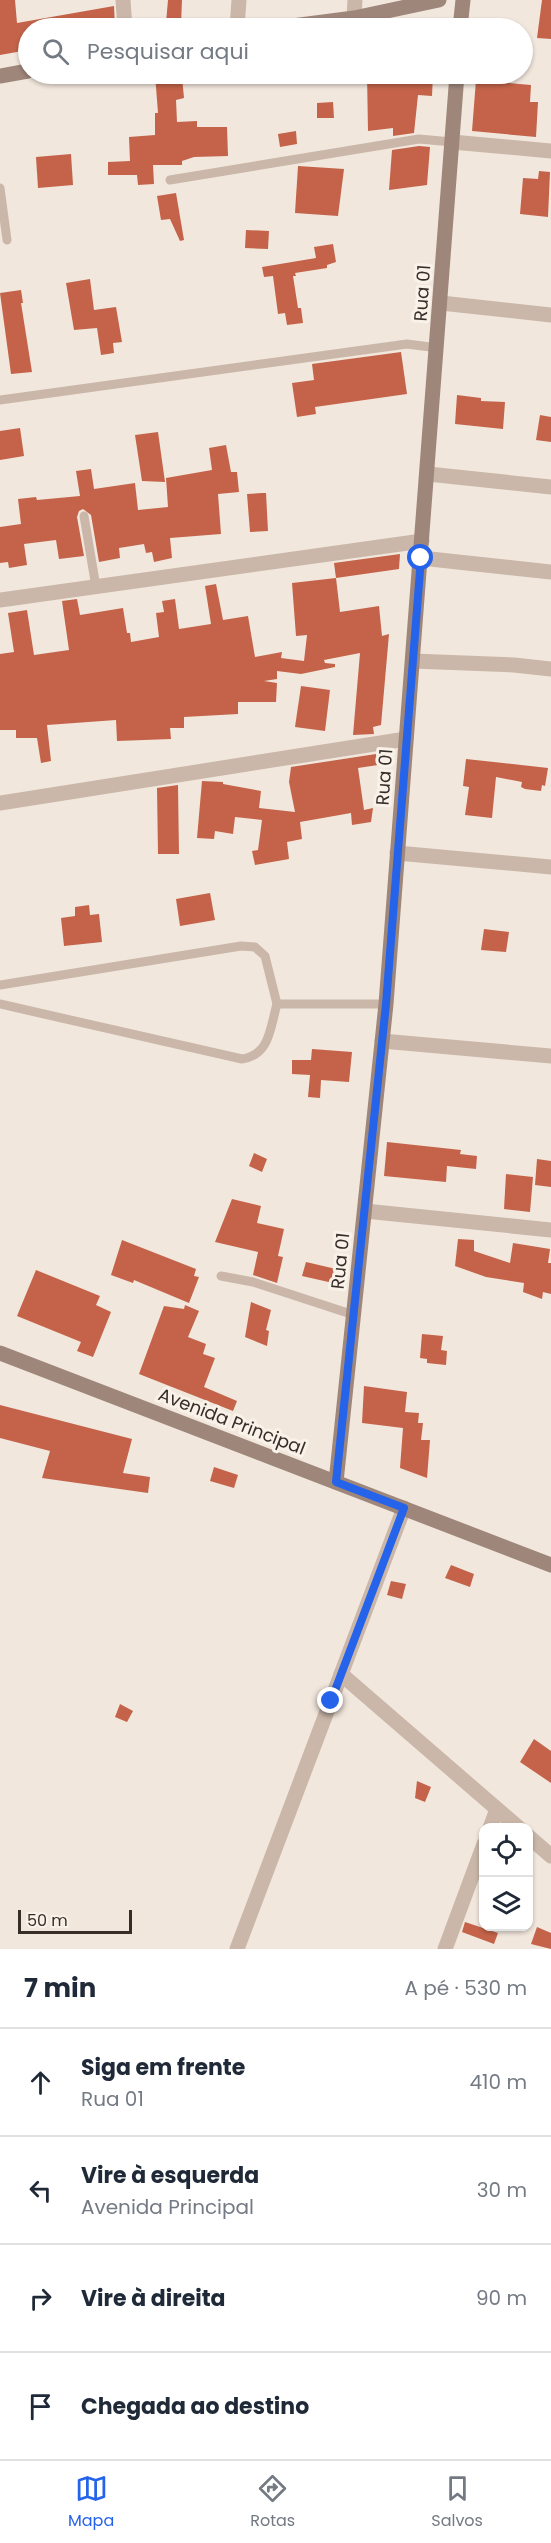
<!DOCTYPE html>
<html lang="pt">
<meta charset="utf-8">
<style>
body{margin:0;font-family:Poppins,sans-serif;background:#f6f6f7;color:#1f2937}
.controls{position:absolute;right:18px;bottom:18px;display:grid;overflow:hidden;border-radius:12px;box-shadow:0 2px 4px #0004}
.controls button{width:54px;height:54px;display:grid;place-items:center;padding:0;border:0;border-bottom:2px solid #e0e1e3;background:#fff;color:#1f2937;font:30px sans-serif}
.scale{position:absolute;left:18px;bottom:15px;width:114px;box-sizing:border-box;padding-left:6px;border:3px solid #372d29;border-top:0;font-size:16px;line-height:21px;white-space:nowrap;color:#372d29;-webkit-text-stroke:4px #f9f2e9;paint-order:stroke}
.stop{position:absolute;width:18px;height:18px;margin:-14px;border:4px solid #2563eb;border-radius:50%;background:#fff}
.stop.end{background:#2563eb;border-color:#fff;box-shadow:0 2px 6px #0008}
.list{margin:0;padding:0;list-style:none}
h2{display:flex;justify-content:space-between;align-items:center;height:78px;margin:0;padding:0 24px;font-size:26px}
h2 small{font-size:20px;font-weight:400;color:#747a83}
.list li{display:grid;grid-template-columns:39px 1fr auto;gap:18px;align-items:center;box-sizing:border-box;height:108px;padding:0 24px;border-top:2px solid #e0e1e3}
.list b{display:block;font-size:22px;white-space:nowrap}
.list p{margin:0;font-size:20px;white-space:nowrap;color:#747a83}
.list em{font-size:20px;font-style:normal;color:#747a83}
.icon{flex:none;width:33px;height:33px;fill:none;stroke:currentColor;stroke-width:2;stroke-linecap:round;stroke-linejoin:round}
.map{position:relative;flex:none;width:551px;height:1949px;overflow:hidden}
.search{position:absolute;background:#fff;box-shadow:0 2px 4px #0004;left:18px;right:18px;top:18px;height:66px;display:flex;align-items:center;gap:15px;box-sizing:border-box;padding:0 21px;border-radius:33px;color:#747a83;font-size:22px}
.sheet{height:510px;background:#fff}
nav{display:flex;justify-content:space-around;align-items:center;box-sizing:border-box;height:84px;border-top:2px solid #e0e1e3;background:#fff;font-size:16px;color:#747a83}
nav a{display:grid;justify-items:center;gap:3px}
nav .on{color:#2563eb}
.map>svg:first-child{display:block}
.building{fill:#c46349}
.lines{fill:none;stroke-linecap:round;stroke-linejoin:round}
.lane{stroke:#cab7a9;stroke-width:9}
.street{stroke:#cab7a9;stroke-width:15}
.secondary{stroke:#9e867a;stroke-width:15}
.route{stroke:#2563eb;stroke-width:8}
.labels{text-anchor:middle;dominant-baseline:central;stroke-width:6;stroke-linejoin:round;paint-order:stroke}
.street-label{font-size:18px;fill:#372d29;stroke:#f9f2e9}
</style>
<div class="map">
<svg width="551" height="1949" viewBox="0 0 551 1949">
<rect width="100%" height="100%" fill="#f2e7dd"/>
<!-- building -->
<g class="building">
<polygon points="0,0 15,0 17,23 114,6 115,28 28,28 28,50 0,55"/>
<polygon points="168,0 182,0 181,24 166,23"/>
<polygon points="542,0 551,0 551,39 537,38"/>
<polygon points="155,74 177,74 177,76 182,77 184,98 176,100 177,122 197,121 197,127 227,127 228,156 194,157 182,161 182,165 153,165 154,184 138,185 137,175 108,175 108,162 130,161 129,137 155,135 155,113 158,113"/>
<polygon points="367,74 433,74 432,96 418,95 414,133 393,136 393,128 368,131"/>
<polygon points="476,80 531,85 530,102 538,102 536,137 472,131"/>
<polygon points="333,102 334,118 317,118 317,103"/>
<polygon points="296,131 297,144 280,147 278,134"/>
<polygon points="419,146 430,147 427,185 389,190 392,150"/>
<polygon points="71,154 73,185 38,188 36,157"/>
<polygon points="298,166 344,169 338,216 295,213"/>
<polygon points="539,171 550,172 548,217 520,214 523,178 538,179"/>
<polygon points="176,193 184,240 180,241 170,219 161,220 157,196"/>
<polygon points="246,230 269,231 268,249 245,248"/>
<polygon points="333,244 336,262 327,265 327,268 295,273 296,276 293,276 298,308 301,308 303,323 287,325 285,313 278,314 273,276 264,277 262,267 316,258 314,247"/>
<polygon points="90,279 94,310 116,307 122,342 113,343 114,353 101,355 97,328 74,330 66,283"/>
<polygon points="21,290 23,303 21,303 32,372 11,374 0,293"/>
<polygon points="401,352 407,394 315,407 316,414 297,417 292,383 314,380 312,364"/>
<polygon points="457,395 481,398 481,401 505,402 503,429 455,424"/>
<polygon points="540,415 551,417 551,442 536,440"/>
<polygon points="20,428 24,456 0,460 0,431"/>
<polygon points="158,432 165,482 142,481 135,435"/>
<polygon points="226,445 231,472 237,472 239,492 218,494 221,534 170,538 172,558 154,562 152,552 146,553 144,544 119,548 120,558 99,562 91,515 83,509 79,511 77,517 84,556 59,559 56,540 24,544 27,565 9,568 8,562 0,563 0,527 21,524 18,499 36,497 37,500 80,496 76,471 91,469 94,489 135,483 138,510 168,507 166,478 212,470 209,448"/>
<polygon points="262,493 266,493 268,531 250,532 247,494"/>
<polygon points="400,554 399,569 336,578 334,563"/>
<polygon points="336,578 340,612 379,606 382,636 389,634 381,725 373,727 374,734 353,735 360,653 324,660 325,663 335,664 335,667 301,674 277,671 277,679 264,681 277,683 276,702 238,702 238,714 184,717 184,728 170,728 171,739 117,741 116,720 47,725 51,761 41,763 37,738 16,738 16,730 0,730 0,654 14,652 8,613 27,610 34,655 69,650 62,601 77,599 80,615 123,608 127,633 130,633 131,642 159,637 156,613 164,612 162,601 175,599 179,629 211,624 205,586 216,584 223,620 248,616 255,657 282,652 281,658 304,661 307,635 296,636 292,583"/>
<polygon points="301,686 330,690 325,731 295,727"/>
<polygon points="376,754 378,765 358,768 364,810 373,808 371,822 352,825 351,813 300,822 302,839 287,842 289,859 255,865 252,851 258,850 262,820 235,817 233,834 215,831 214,839 197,838 202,781 223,782 223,784 261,791 259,808 295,812 289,782 291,767"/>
<polygon points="466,759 548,768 545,786 542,785 541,791 525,789 521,787 522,782 496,777 492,818 465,815 469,787 463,786"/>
<polygon points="178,785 179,854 158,854 157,788"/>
<polygon points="210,893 215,920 180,926 176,899"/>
<polygon points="89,905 90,915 99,914 102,942 64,946 61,918 75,916 75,907"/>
<polygon points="484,929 509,932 506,952 481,950"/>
<polygon points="312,1049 352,1052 349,1082 321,1080 320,1098 308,1097 310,1075 292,1074 292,1060 311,1060"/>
<polygon points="387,1142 461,1150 460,1154 477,1156 476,1169 447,1166 446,1182 384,1176"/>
<polygon points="254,1153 267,1159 262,1172 249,1166"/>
<polygon points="537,1159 551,1161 551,1187 535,1185"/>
<polygon points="506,1174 533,1177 530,1212 504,1209"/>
<polygon points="232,1199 261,1206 257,1223 284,1229 278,1256 283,1257 277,1283 253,1275 258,1252 215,1242"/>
<polygon points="458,1239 474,1240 474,1251 510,1263 513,1243 550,1249 548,1263 551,1263 551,1294 543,1292 542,1299 523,1292 524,1283 486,1277 455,1266"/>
<polygon points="122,1240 196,1269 194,1276 199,1277 189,1303 134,1280 133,1283 111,1275"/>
<polygon points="306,1262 336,1269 333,1283 302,1276"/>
<polygon points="36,1270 100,1296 96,1305 111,1312 93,1357 77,1351 81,1342 17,1316"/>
<polygon points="251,1302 271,1310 266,1330 269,1331 267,1346 245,1337"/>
<polygon points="185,1305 199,1311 188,1337 206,1344 203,1354 215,1358 204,1387 237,1401 233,1411 139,1374 164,1306 184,1309"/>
<polygon points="422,1334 443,1336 441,1350 447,1351 446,1365 427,1363 427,1359 420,1358"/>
<polygon points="364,1386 407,1392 405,1412 419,1413 418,1423 423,1423 421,1440 430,1440 427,1478 400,1468 403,1428 362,1423"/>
<polygon points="0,1405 132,1439 123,1473 150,1477 148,1493 42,1478 50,1451 0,1438"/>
<polygon points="214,1467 238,1475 234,1488 210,1481"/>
<polygon points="451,1565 474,1574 470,1587 445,1578"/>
<polygon points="391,1581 406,1584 402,1599 387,1595"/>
<polygon points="120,1704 133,1711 127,1722 115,1717"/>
<polygon points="534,1739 551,1751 551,1783 520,1762"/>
<polygon points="417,1781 431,1787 425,1802 415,1798"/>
<polygon points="465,1922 498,1933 494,1944 462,1932"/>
<polygon points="537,1927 551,1933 551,1949 531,1944"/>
</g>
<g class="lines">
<!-- lane -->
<g class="lane">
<polyline points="170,180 419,139 452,142"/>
<polyline points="0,188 7,240"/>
<polyline points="0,400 407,344 438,348"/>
<polyline points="84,516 96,587"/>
<polyline points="0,985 241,946 255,947 265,956 277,1004"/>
<path d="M0 1004 242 1059C270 1055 270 1028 277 1004H386"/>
<polyline points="221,1276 253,1282 354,1315"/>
</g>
<!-- street -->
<g class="street">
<polyline points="123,0 125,28"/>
<polyline points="354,18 355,0"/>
<polyline points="237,28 239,0"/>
<polyline points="452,142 551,151"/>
<polyline points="441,303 551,315"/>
<polyline points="428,474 551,487"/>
<polyline points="421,558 551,572"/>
<polyline points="0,600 422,541"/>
<polyline points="413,661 514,665 551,669"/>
<polyline points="0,803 406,739"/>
<polyline points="397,853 551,867"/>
<polyline points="382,1041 551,1056"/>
<polyline points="365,1211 551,1230"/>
<polyline points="341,1674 519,1828"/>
<polyline points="490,1828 497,1809"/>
<polyline points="528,1836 551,1856"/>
<polyline points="237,1949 404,1508"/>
<polyline points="445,1949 484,1844"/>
</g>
<!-- secondary -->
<g class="secondary">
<polyline points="277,28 354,18 439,0"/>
<polyline points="460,28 463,0"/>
<polyline points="0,76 28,71"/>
<polyline points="0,1353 551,1565"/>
<polyline points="336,1482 386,1004 457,74"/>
</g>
</g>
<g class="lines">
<!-- route -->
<polyline class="route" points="331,1701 404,1508 336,1482 386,1004 421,558"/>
</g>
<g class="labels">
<!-- street labels -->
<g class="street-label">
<text transform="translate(422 293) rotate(-86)">Rua 01</text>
<text transform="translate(384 777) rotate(-86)">Rua 01</text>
<text transform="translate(340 1261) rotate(-84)">Rua 01</text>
<text transform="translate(232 1421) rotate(21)">Avenida Principal</text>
</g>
</g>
</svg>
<div class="controls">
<button><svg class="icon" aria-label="locate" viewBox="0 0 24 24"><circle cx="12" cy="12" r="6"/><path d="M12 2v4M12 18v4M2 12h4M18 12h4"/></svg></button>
<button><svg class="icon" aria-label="layers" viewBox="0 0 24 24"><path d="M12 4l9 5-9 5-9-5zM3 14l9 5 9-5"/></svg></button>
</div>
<div class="scale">50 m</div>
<div class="stop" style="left:421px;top:558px"></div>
<div class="stop end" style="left:331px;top:1701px"></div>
<div class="search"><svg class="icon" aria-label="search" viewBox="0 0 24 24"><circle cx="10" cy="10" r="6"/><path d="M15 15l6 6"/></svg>Pesquisar aqui</div>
</div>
<section class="sheet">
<h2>7 min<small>A pé · 530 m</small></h2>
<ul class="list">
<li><svg class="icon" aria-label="ahead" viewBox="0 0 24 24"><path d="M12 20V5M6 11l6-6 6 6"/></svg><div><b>Siga em frente</b><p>Rua 01</p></div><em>410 m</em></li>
<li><svg class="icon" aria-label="left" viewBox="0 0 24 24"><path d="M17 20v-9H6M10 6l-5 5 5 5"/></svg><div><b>Vire à esquerda</b><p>Avenida Principal</p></div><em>30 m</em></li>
<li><svg class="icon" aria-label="right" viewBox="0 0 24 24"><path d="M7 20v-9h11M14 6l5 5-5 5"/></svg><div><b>Vire à direita</b></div><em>90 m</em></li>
<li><svg class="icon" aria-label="arrive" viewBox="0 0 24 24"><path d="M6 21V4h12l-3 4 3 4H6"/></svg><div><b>Chegada ao destino</b></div></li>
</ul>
</section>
<nav>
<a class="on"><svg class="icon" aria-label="map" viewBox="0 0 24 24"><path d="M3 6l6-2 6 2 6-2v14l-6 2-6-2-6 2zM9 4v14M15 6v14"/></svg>Mapa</a>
<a><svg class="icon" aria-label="directions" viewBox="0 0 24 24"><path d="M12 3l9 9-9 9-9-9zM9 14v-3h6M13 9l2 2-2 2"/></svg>Rotas</a>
<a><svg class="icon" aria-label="saved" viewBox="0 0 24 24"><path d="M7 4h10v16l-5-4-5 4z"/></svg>Salvos</a>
</nav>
